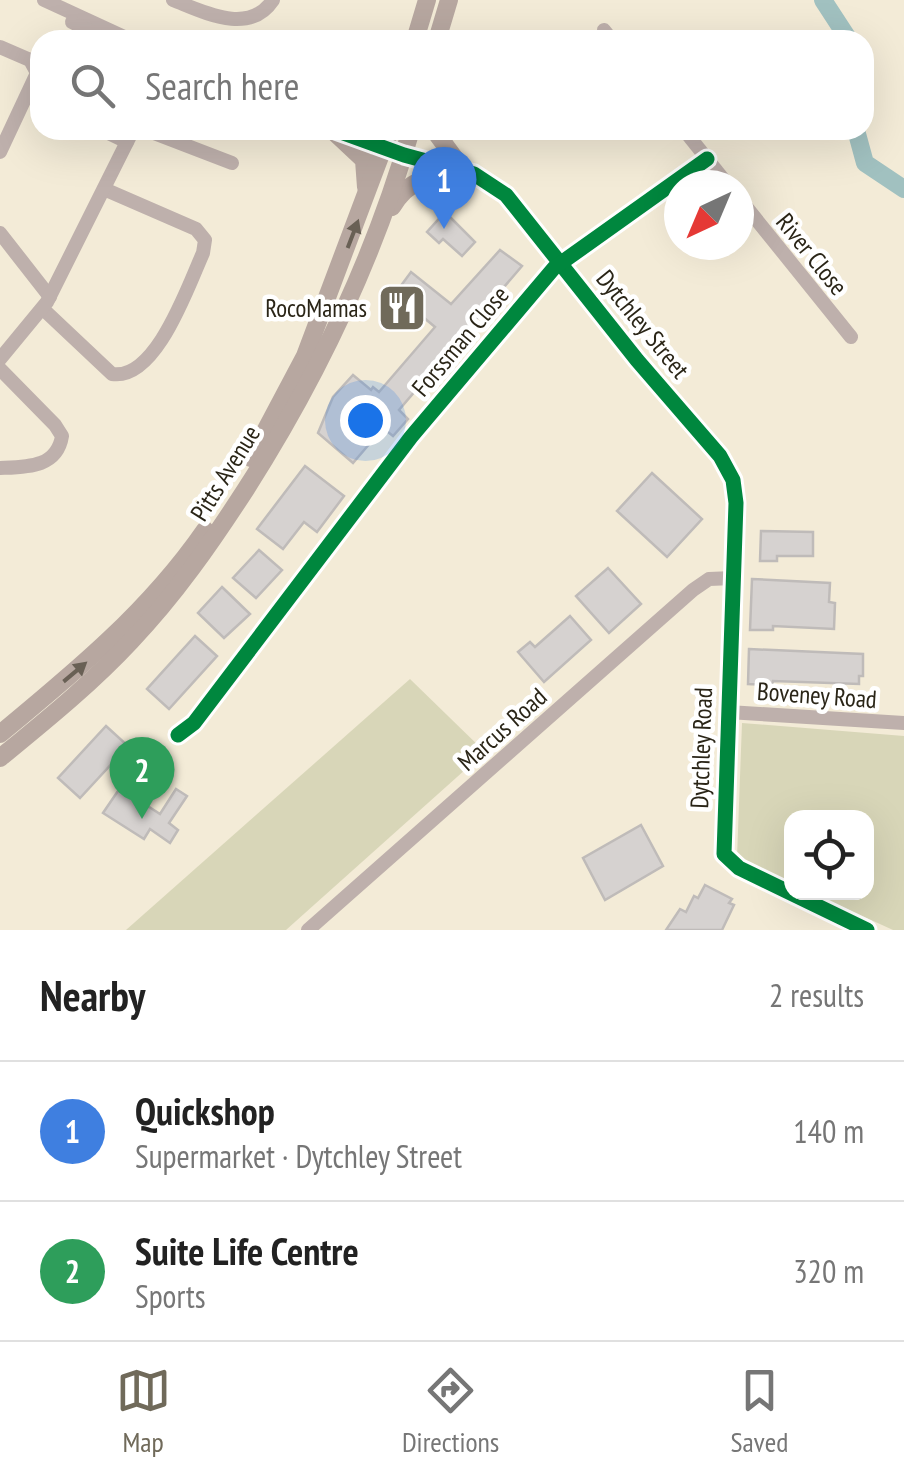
<!DOCTYPE html>
<meta charset="utf-8">
<style>
body{margin:0;font-family:"PT Sans Narrow",sans-serif;background:#f6f6f6;color:#222}
.controls{position:absolute;right:30px;bottom:30px;display:grid;overflow:hidden;border-radius:20px;box-shadow:0 10px 40px #0002}
.controls button{width:90px;height:90px;display:grid;place-items:center;padding:0;border:0;border-bottom:2px solid #e0e0e0;background:#fff;color:#222;font:50px sans-serif}
.compass{position:absolute;left:664px;top:170px;width:90px;height:90px;border-radius:50%;background:#fff;box-shadow:0 10px 40px #0002;rotate:224deg}
.you{position:absolute;left:365px;top:420px;width:35px;height:35px;margin:-25px;border:8px solid #fff;border-radius:50%;background:#1a73e8;box-shadow:0 0 0 15px #1a73e833}
.badge{display:grid;place-items:center;width:65px;height:65px;border-radius:50%;background:#706a5a;color:#fff;font-size:32px;font-weight:700}
.pin{position:absolute;translate:-50% -82px;filter:drop-shadow(0 2px 5px #0008)}
.pin::after{content:'';position:absolute;top:52px;width:35px;height:30px;background:inherit;clip-path:polygon(0 0,100% 0,50% 100%)}
.list{margin:0;padding:0;list-style:none}
h2{display:flex;justify-content:space-between;align-items:center;height:130px;margin:0;padding:0 40px;font-size:42px}
h2 small{font-size:32px;font-weight:400;color:#767676}
.list li{display:grid;grid-template-columns:65px 1fr auto;gap:30px;align-items:center;box-sizing:border-box;height:140px;padding:0 40px;border-top:2px solid #e0e0e0}
.list b{display:block;font-size:38px;white-space:nowrap}
.list p{margin:0;font-size:32px;white-space:nowrap;color:#767676}
.list em{font-size:32px;font-style:normal;color:#767676}
.icon{flex:none;width:55px;height:55px;fill:none;stroke:currentColor;stroke-width:2;stroke-linecap:round;stroke-linejoin:round}
.map{position:relative;flex:none;width:904px;height:930px;overflow:hidden}
.search{position:absolute;background:#fff;box-shadow:0 10px 40px #0002;left:30px;right:30px;top:30px;height:110px;display:flex;align-items:center;gap:25px;box-sizing:border-box;padding:0 35px;border-radius:30px;color:#767676;font-size:38px}
.sheet{height:410px;background:#fff}
nav{display:flex;justify-content:space-around;align-items:center;box-sizing:border-box;height:140px;border-top:2px solid #e0e0e0;background:#fff;font-size:28px;color:#767676}
nav a{display:grid;justify-items:center;gap:5px}
nav .on{color:#706a5a}
.map>svg:first-child{display:block}
.forest{fill:#d8d6b8}
.lines{fill:none;stroke-linecap:round;stroke-linejoin:round}
.river{stroke:#a1c1c0;stroke-width:18}
.building{fill:#d6d2d0;stroke:#bfbbb9;stroke-width:2.5}
.minor{stroke:#beb0ac;stroke-width:14}
.major{stroke:#b7a7a0;stroke-width:18}
.cycleway-casing{stroke:#fff;stroke-width:21}
.cycleway{stroke:#00873e;stroke-width:15}
.oneway{fill:#696055}
.labels{text-anchor:middle;dominant-baseline:central;stroke-width:9;stroke-linejoin:round;paint-order:stroke}
.street-label{font-size:25px;fill:#2a2517;stroke:#fff}
.poi-label{font-size:25px;fill:#2a2517;stroke:#fff;text-anchor:end}
</style>
<div class="map">
<svg width="904" height="930" viewBox="0 0 904 930">
<rect width="100%" height="100%" fill="#f3ebd7"/>
<!-- forest -->
<g class="forest">
<polygon points="410,679 485,752 286,930 126,930"/>
<polygon points="742,723 904,736 904,930 893,930 812,893 866,892 866,818 792,818 791,883 737,858"/>
</g>
<g class="lines">
<!-- river -->
<g class="river">
<polyline points="823,0 849,40"/>
<polyline points="856,130 865,163 904,189"/>
</g>
</g>
<!-- building -->
<g class="building">
<polygon points="445,212 475,242 462,256 443,239 439,243 427,232"/>
<polygon points="500,250 522,266 399,410 408,419 393,436 383,428 353,463 318,433 333,397 353,375 371,390 373,387 379,392 435,327 405,302 400,310 390,301 400,287 411,272 451,304"/>
<polygon points="305,466 344,496 317,532 304,522 283,549 257,529"/>
<polygon points="652,473 702,519 667,557 617,511"/>
<polygon points="761,531 813,532 813,556 777,556 777,561 760,561"/>
<polygon points="259,550 282,570 256,598 233,578"/>
<polygon points="608,568 641,604 609,633 576,596"/>
<polygon points="752,579 830,583 829,602 835,603 834,629 773,626 773,630 750,630"/>
<polygon points="222,587 250,614 224,638 198,613"/>
<polygon points="570,616 591,640 544,682 518,652 530,642 535,647"/>
<polygon points="195,636 217,656 169,709 147,689"/>
<polygon points="749,649 863,654 863,676 859,676 859,684 773,681 772,685 748,684"/>
<polygon points="106,726 128,746 80,798 58,778"/>
<polygon points="120,788 160,814 176,789 187,796 169,823 178,830 170,843 150,829 144,839 103,813"/>
<polygon points="641,825 663,866 605,900 583,858"/>
<polygon points="705,885 732,899 729,903 734,905 722,930 666,930 680,909 686,912 694,896 698,898"/>
</g>
<g class="lines">
<!-- minor -->
<g class="minor">
<polyline points="44,0 131,40"/>
<path d="M173 0C204 12 249 36 273 0"/>
<polyline points="72,22 107,40"/>
<polyline points="604,30 612,40"/>
<polyline points="0,47 30,60 37,73 0,152"/>
<polyline points="102,130 127,142"/>
<polyline points="146,130 232,163"/>
<polyline points="335,130 404,155 474,174 506,195 637,360 720,456 733,480 736,503 724,854 739,868 867,930"/>
<polyline points="684,130 728,185"/>
<polyline points="739,198 851,337"/>
<polyline points="0,233 50,297"/>
<path d="M43 309 112 374C156 381 188 286 203 253L205 240 196 229 104 189"/>
<polyline points="0,359 47,302 133,130"/>
<path d="M0 369 55 425 62 436C57 468 26 467 0 468"/>
<polyline points="728,712 904,723"/>
<polyline points="178,735 194,723 411,437 554,268 707,159"/>
<polyline points="308,930 693,590 709,579 733,578"/>
</g>
<!-- major -->
<g class="major">
<polyline points="415,40 427,0"/>
<polyline points="437,40 449,0"/>
<polyline points="332,130 364,160 366,187"/>
<polyline points="434,130 464,171"/>
<path d="M392 207C409 178 433 175 463 170"/>
<polyline points="251,458 305,356 390,130"/>
<path d="M0 734C75 672 149 611 205 530"/>
<path d="M0 758C45 721 91 684 131 641 175 595 211 543 246 489 318 376 374 259 411 130"/>
</g>
<!-- cycleway casing -->
<g class="cycleway-casing">
<g id="cycleway">
<polyline points="335,130 404,155 474,174 506,195 637,360 720,456 733,480 736,503 724,854 739,868 867,930"/>
<polyline points="178,735 194,723 411,437 554,268 707,159"/>
</g>
</g>
<!-- cycleway -->
<use href="#cycleway" class="cycleway"/>
</g>
<!-- one-way arrows -->
<defs><path id="oneway-solid" d="M-6-.8H1V-3.2L6.5 0L1 3.2V.8H-6Z" transform="scale(2.5)"/></defs>
<g class="oneway">
<use href="#oneway-solid" transform="translate(353 234) rotate(-69)"/>
<use href="#oneway-solid" transform="translate(75 672) rotate(-40)"/>
</g>
<!-- icons -->
<defs>
<g id="restaurant-square" transform="scale(2.5)"><rect x="-9" y="-9" width="18" height="18" rx="4" fill="#706a5a" stroke="#fff"/><path d="M-5-6h1v4h1v-4h1v4h1v-4h1v5L-1.5 .5V6h-2V.5L-5-1ZM5-6V6H3V1.5H1.5Q1.5-4 5-6Z" fill="#fff"/></g>
</defs>
<g fill-rule="evenodd">
<use href="#restaurant-square" x="402" y="308"/>
</g>
<g class="labels">
<!-- street labels -->
<g class="street-label">
<text transform="translate(812 254) rotate(51)">River Close</text>
<text transform="translate(643 324) rotate(51)">Dytchley Street</text>
<text transform="translate(460 341) rotate(-50)">Forssman Close</text>
<text transform="translate(225 473) rotate(-58)">Pitts Avenue</text>
<text transform="translate(817 695) rotate(4)">Boveney Road</text>
<text transform="translate(502 729) rotate(-42)">Marcus Road</text>
<text transform="translate(701 748) rotate(-88)">Dytchley Road</text>
</g>
<!-- poi labels -->
<g class="poi-label">
<text x="367" y="308">RocoMamas</text>
</g>
</g>
</svg>
<div class="controls">
<button><svg class="icon" aria-label="locate" viewBox="0 0 24 24"><circle cx="12" cy="12" r="6"/><path d="M12 2v4M12 18v4M2 12h4M18 12h4"/></svg></button>
</div>
<svg class="compass" viewBox="-18 -18 36 36"><path d="M0-13l5 13h-10z" fill="#e53935"/><path d="M0 13l5-13h-10z" fill="#767676"/></svg>
<div class="you"></div>
<div class="pin badge" style="left:444px;top:229px;background:#3f7fe0">1</div>
<div class="pin badge" style="left:142px;top:819px;background:#2e9e5b">2</div>
<div class="search"><svg class="icon" aria-label="search" viewBox="0 0 24 24"><circle cx="10" cy="10" r="6"/><path d="M15 15l6 6"/></svg>Search here</div>
</div>
<section class="sheet">
<h2>Nearby<small>2 results</small></h2>
<ul class="list">
<li><span class="badge" style="background:#3f7fe0">1</span><div><b>Quickshop</b><p>Supermarket · Dytchley Street</p></div><em>140 m</em></li>
<li><span class="badge" style="background:#2e9e5b">2</span><div><b>Suite Life Centre</b><p>Sports</p></div><em>320 m</em></li>
</ul>
</section>
<nav>
<a class="on"><svg class="icon" aria-label="map" viewBox="0 0 24 24"><path d="M3 6l6-2 6 2 6-2v14l-6 2-6-2-6 2zM9 4v14M15 6v14"/></svg>Map</a>
<a><svg class="icon" aria-label="directions" viewBox="0 0 24 24"><path d="M12 3l9 9-9 9-9-9zM9 14v-3h6M13 9l2 2-2 2"/></svg>Directions</a>
<a><svg class="icon" aria-label="saved" viewBox="0 0 24 24"><path d="M7 4h10v16l-5-4-5 4z"/></svg>Saved</a>
</nav>
